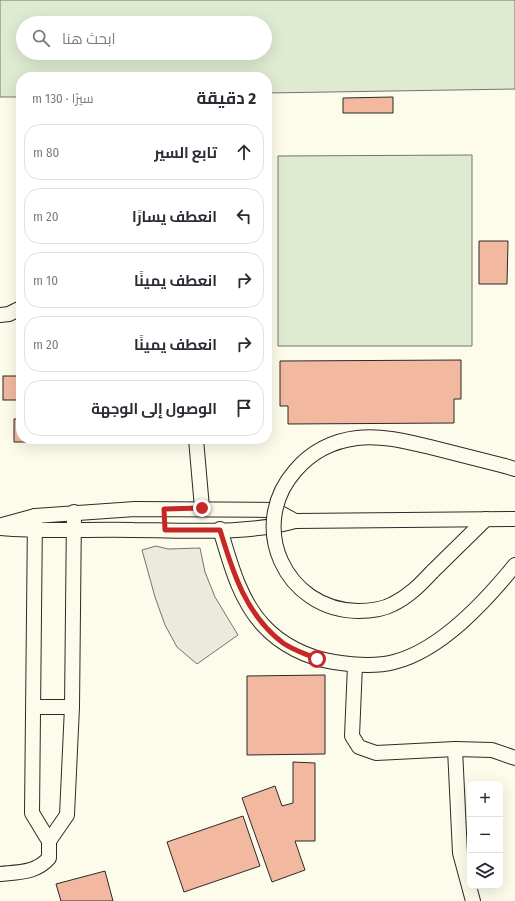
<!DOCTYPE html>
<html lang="ar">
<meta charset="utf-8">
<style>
body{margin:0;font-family:"Fira Sans Condensed",Cairo,sans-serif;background:#f7f7f7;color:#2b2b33;direction:rtl}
.controls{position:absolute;right:12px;bottom:12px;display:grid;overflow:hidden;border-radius:8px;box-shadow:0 4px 16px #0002}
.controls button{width:36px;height:36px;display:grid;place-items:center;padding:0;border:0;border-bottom:1px solid #e1e1e2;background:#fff;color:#2b2b33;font:20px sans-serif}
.stop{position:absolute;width:12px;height:12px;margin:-9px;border:3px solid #c62828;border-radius:50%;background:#fff}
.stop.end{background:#c62828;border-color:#fff;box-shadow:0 1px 4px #0008}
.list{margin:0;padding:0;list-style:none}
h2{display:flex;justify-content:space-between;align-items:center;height:52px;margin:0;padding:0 16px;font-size:17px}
h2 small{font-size:13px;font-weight:400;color:#7c7c81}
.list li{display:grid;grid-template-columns:26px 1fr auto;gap:12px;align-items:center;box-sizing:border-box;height:56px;margin:0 8px 8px;padding:0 8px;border:1px solid #e1e1e2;border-radius:16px}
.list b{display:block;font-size:15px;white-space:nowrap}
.list em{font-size:13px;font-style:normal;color:#7c7c81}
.icon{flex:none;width:22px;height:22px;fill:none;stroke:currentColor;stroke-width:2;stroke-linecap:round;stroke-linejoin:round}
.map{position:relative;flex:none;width:515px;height:901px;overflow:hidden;direction:ltr}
.search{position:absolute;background:#fff;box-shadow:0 4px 16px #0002;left:16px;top:16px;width:256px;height:44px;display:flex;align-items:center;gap:10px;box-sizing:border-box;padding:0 14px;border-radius:22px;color:#7c7c81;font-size:15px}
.panel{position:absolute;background:#fff;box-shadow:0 4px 16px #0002;left:16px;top:72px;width:256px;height:372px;border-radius:16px;direction:rtl}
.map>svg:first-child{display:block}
.green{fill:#deebd1;stroke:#74746e;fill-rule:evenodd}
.parking{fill:#eceadb;stroke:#74746e}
.building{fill:#f2b8a0;stroke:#2b2b2b}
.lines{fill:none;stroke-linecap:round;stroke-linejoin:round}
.street-casing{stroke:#2b2b2b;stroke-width:16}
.street{stroke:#fdfbea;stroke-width:14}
.street-bridge-casing{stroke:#2b2b2b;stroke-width:16;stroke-linecap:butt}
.street-bridge{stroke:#fdfbea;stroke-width:14}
.route{stroke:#c62828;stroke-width:5}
</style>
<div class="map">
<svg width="515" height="901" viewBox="0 0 515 901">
<rect width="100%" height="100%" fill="#fdfbea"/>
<!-- green -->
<g class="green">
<path d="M0 0H515V89L267 93V77H21V97H0ZM23 23H265V53H23Z"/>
<polygon points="472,155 472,346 278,346 278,156"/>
</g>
<!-- parking -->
<polygon class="parking" points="156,546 168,549 200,548 205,572 215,597 238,635 197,664 177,647 165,625 155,597 142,550"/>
<!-- building -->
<g class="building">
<polygon points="393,97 393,113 343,113 343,98"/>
<polygon points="479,241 508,241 507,284 479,284"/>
<polygon points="461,360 461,399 454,399 454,423 288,424 288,406 280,406 280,361"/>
<rect x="3" y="376" width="18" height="24"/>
<polygon points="14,419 21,419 21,439 108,439 108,442 14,442"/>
<polygon points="325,675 325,754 247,755 247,676"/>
<polygon points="293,762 315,763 315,841 295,841 305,870 272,882 242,798 275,786 282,806 293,803"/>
<polygon points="243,816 260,866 184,892 167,842"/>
<polygon points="105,871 113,901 61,901 56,884"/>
</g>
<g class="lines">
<!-- street casing -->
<g class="street-casing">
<g id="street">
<polyline points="0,315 9,314 21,308"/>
<polyline points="196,439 202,508"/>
<polyline points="505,466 515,469"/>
<polyline points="2,525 35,516 135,509 275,510 295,521"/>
<path d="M0 528C45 532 89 529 134 530 186 530 246 535 295 521L515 519"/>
<path d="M220 529C230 562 239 599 263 625 281 645 308 658 334 662 353 665 375 667 394 662 441 650 485 602 515 565"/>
<polyline points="432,572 486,519"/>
<polyline points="355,665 352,736 359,747 376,753 455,749 492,750 515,758"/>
<polyline points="34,707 72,707"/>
<polyline points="455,749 460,853 473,901"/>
<polyline points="49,841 67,815 72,707 74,512"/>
<path d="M0 874C19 872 36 873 49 858V841L32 813 35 516"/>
</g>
</g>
<!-- street -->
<use href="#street" class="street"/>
<!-- street-bridge casing -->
<g class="street-bridge-casing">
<path id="street-bridge" d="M432 572C420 585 409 596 393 604 382 610 369 611 358 611 285 610 247 526 295 471 311 452 332 441 357 438 384 435 408 442 434 448 458 454 481 460 505 466"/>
</g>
<!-- street-bridge -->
<use href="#street-bridge" class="street-bridge"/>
</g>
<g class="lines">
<!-- route -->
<path class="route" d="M202 508 164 509 165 530H220C233 573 246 615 283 643 293 650 306 654 317 659"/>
</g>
</svg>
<div class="controls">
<button>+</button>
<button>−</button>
<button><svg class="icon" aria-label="layers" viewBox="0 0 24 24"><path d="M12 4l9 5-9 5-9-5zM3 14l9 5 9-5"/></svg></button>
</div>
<div class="stop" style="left:317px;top:659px"></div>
<div class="stop end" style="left:202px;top:508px"></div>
<div class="search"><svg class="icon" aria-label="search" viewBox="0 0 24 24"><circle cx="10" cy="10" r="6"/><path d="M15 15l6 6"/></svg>ابحث هنا</div>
<section class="panel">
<h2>2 دقيقة<small>سيرًا · 130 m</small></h2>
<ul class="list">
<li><svg class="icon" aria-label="ahead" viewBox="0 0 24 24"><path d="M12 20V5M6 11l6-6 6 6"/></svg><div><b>تابع السير</b></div><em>80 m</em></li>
<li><svg class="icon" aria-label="left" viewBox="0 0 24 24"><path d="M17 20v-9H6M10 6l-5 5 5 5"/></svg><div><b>انعطف يسارًا</b></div><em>20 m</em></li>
<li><svg class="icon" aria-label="right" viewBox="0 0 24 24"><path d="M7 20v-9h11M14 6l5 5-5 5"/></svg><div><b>انعطف يمينًا</b></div><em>10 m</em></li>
<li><svg class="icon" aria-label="right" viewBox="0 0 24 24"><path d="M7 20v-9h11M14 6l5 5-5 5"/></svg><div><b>انعطف يمينًا</b></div><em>20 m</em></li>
<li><svg class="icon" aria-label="arrive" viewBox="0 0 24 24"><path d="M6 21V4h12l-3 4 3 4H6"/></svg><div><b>الوصول إلى الوجهة</b></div></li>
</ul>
</section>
</div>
